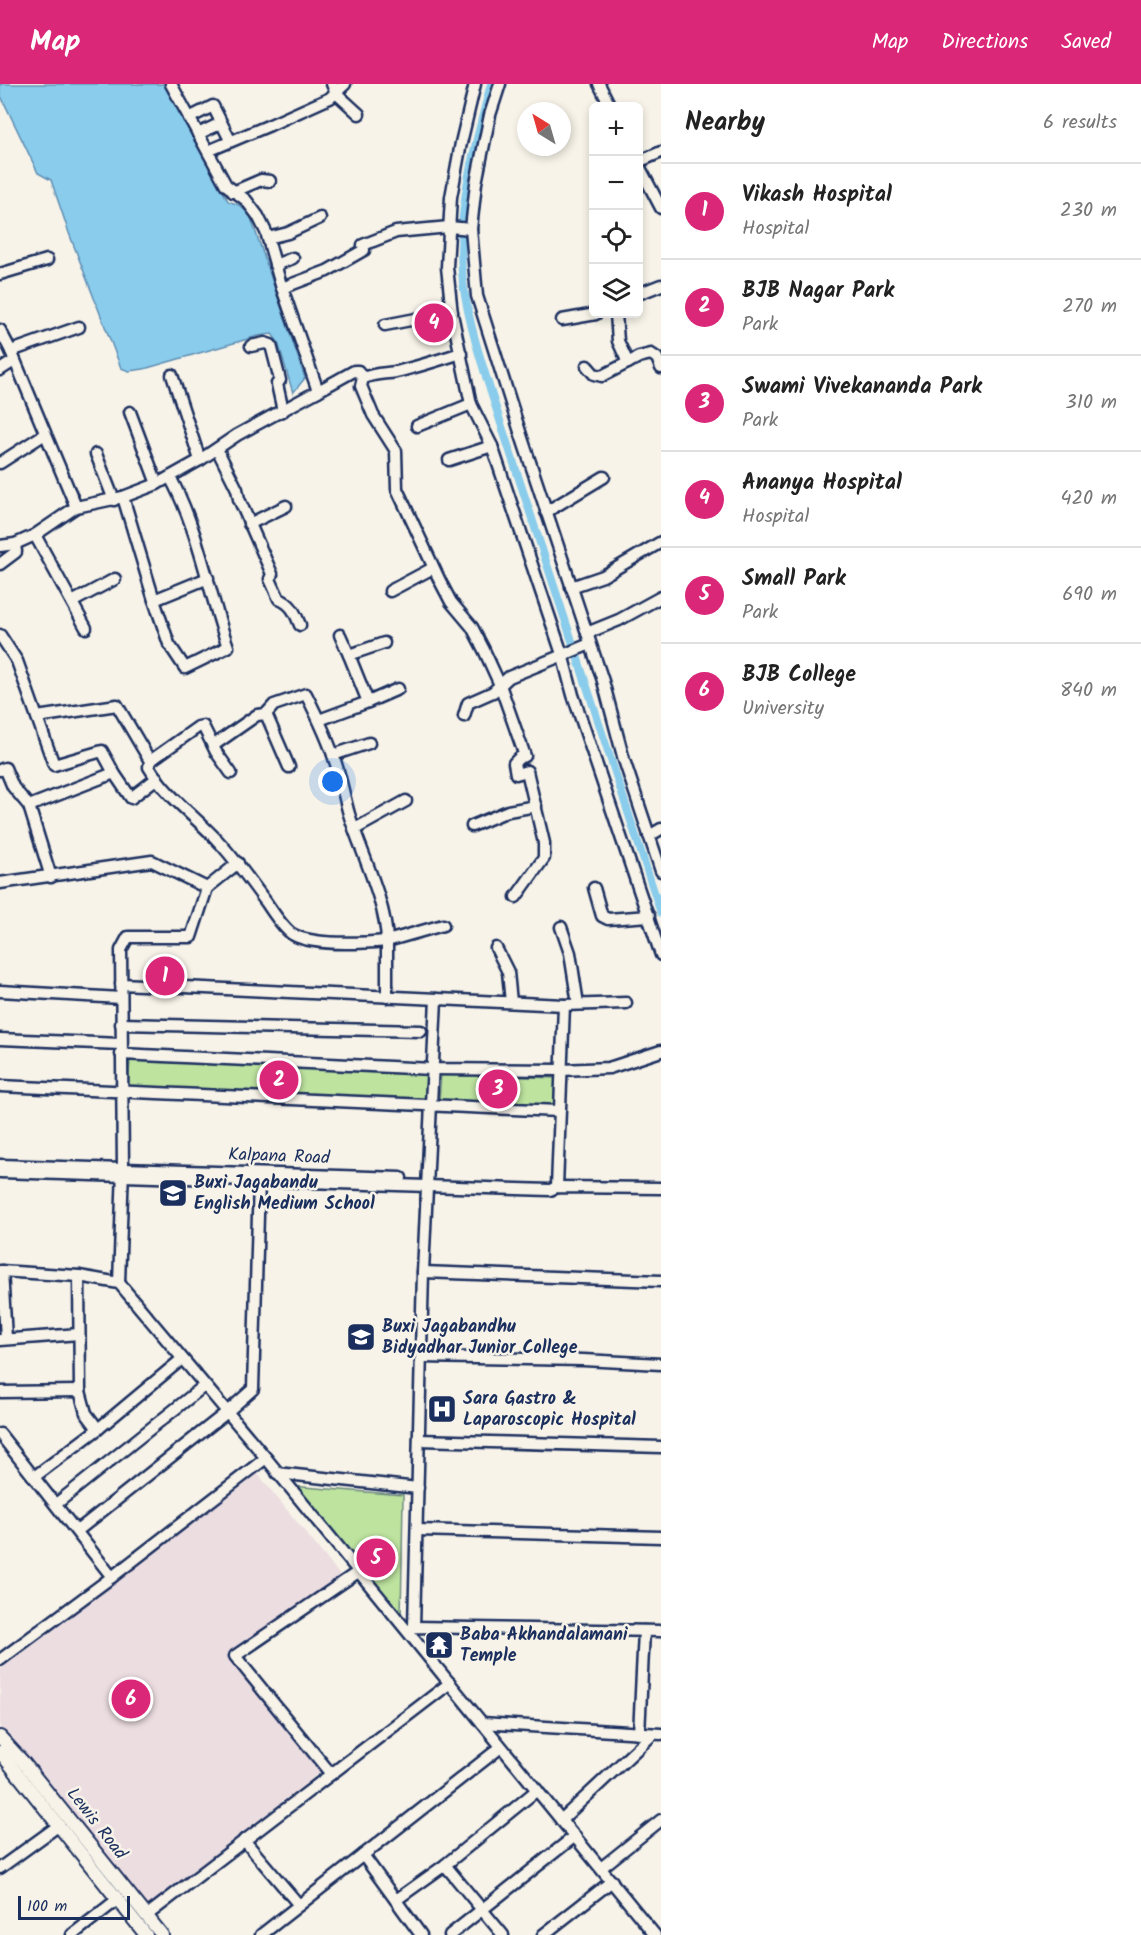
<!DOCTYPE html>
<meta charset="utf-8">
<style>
body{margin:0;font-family:Kalam,sans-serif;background:#f2f2f2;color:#222}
.controls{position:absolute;right:18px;top:18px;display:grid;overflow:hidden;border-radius:9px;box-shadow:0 3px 9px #0003}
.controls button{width:54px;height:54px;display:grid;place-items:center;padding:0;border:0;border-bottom:2px solid #e0e0e0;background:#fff;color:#222;font:30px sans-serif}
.compass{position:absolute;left:517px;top:18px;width:54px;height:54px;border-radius:50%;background:#fff;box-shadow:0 3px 9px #0003;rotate:323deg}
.scale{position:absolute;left:18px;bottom:15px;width:112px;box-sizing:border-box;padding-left:6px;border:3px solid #1b2f5e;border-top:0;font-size:16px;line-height:21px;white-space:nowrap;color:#1b2f5e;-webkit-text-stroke:4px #f7f3e8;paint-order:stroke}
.you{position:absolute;left:333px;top:698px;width:21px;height:21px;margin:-15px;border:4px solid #fff;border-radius:50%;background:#1a73e8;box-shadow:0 0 0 9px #1a73e833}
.badge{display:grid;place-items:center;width:39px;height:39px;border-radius:50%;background:#db2777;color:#fff;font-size:20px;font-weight:700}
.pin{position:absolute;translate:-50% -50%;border:3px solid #fff;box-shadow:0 2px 6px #0006}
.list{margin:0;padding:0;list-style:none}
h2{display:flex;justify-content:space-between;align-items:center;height:78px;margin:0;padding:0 24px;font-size:26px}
h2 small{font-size:20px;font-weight:400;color:#767676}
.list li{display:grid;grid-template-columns:39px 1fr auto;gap:18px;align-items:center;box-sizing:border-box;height:96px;padding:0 24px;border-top:2px solid #e0e0e0}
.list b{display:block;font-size:22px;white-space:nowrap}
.list p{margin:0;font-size:20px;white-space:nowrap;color:#767676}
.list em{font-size:20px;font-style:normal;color:#767676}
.icon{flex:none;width:33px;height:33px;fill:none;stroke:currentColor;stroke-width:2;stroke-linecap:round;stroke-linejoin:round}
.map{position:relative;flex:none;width:661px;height:1851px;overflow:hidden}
header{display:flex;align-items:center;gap:36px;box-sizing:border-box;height:84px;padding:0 30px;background:#db2777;color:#fff}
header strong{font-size:28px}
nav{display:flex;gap:33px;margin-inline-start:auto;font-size:21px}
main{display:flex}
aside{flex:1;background:#fff}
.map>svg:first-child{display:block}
.built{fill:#ecdde1}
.green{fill:#bde39f;stroke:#6c897e;stroke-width:1.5}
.water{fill:#8acceb;stroke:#5e8db3;stroke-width:1.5}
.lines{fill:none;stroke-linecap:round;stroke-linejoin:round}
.canal{stroke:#8acceb;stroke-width:8}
.minor-casing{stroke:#1b2f5e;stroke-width:15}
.major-casing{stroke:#1b2f5e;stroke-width:16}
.minor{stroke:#f7f3e8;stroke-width:10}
.major{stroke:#f7f3e8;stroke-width:12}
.labels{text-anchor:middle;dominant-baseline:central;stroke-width:5;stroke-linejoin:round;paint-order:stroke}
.street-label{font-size:18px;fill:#1b2f5e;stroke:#f7f3e8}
.poi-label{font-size:18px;font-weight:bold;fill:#1b2f5e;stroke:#f7f3e8;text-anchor:start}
</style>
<header>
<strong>Map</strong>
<nav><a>Map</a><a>Directions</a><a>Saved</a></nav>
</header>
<main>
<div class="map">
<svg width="661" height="1851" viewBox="0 0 661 1851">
<rect width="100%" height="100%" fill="#f7f3e8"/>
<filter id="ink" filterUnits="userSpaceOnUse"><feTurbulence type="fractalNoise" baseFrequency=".0167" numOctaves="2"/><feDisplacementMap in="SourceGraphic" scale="12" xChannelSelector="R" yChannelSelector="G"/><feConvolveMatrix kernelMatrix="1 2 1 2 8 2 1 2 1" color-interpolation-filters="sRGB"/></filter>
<g filter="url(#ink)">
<!-- built -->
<polygon class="built" points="258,1390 343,1495 228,1575 323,1686 145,1824 0,1645 0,1586"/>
<!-- green -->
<g class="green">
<polygon points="130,976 429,989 428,1017 128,1004"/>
<polygon points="441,990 556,994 555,1021 439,1017"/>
<polygon points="291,1402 403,1411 401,1537"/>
</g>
<!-- water -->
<polygon class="water" points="0,0 167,0 228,117 239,121 250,131 305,294 293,309 278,258 272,250 258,252 144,285 129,287 121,284 69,149 51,96 38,89 0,10"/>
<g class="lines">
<!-- canal -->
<path class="canal" d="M491 0C474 64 455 132 463 199 470 249 488 298 503 346L661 829"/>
<!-- minor casing -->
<g class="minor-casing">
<g id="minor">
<polyline points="332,0 336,9 359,30"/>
<polyline points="475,0 461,59 451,113 447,183 452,230 471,320 492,362 562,570 573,611 661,871"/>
<polyline points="500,0 490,31 476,99 471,145 477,212 522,354 603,597 624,676 661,787"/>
<polyline points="599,0 610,22"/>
<polyline points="189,34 213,22 230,56"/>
<polyline points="198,50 221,39"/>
<polyline points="208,67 270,41 330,14 345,0"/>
<polyline points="638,78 661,68"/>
<polyline points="638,80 661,124"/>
<polyline points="233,108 261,96 270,97"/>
<polyline points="268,154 288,149 320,134"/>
<polyline points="275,181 293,174"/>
<polyline points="0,190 47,176"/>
<polyline points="282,204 327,187 364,166 363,161 396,148 449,143 471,145"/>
<polyline points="638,210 661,201"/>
<polyline points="616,230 618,257 628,279"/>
<polyline points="562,236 596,230"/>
<polyline points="385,241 452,228"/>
<polyline points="0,246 11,267 76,423"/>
<polyline points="251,262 265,259 271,261 280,296 277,300 283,327"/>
<polyline points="11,267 79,243"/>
<polyline points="587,282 594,290 602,292 639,273 651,270 657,274 661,284"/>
<polyline points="0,286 14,277"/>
<polyline points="172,291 200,376"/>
<polyline points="363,294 361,302 373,331 396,367 397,405 440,497 451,518 472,543 484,566 500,601 525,672 519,674 514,679 516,690 527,687 544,759 544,774 516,813"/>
<path d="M318 307 354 287H358L363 294C375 289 383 290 396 288 417 283 439 276 461 269"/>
<polyline points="130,328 157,400"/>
<polyline points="417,342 471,320"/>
<path d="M217 365 237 405 239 415 272 490 270 495 279 515C292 520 295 529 300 541"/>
<polyline points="96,370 114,416"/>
<polyline points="449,376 492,362"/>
<polyline points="0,379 45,350"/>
<path d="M170 393C199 446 208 506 228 563L185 584 169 560 154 516 208 494"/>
<polyline points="123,413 154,516"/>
<polyline points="546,428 604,393"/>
<polyline points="249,440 286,422"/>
<polyline points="35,451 86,544"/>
<polyline points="0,462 15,460 35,451 76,423 123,413 157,400 200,376 237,351 318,307 281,201 266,148 258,132 246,116 226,101 171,0"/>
<polyline points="0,480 16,468 15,460"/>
<polyline points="571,503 603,492 661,458"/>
<polyline points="390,507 433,484"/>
<polyline points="72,518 115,495"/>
<polyline points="587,549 619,536 661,513"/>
<polyline points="0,551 17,577 54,681 102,667 114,689 29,722"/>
<polyline points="340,551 349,571"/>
<polyline points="368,618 398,605"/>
<path d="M266 630 274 621 306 610C317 632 328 654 335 677 341 694 344 713 349 730 361 768 386 818 387 857L443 841"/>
<polyline points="464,632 468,619 493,608 509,593 590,560"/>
<path d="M37 633 117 621 150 677 149 683C166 712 195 732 218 757 236 776 250 797 266 818 273 828 282 843 292 850 312 862 364 859 387 857V913"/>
<polyline points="319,636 368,618 349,571 384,559"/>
<polyline points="214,661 257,631 266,630 289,683"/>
<polyline points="333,671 369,659"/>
<polyline points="150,677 198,643 203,642 216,668 231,689"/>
<polyline points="0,686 5,684 13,703 29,722 51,793"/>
<polyline points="114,689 131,714 157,694"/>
<polyline points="472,742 508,727 536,722"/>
<polyline points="355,745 406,717"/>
<polyline points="649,752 661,745"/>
<polyline points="0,799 152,777 207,804 191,853 128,853 121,866 123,1084 119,1199"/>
<polyline points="207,804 238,779"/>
<polyline points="594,804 602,832 608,835 649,832"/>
<polyline points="561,843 570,869 578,920"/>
<polyline points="496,864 508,888 511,918"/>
<polyline points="121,900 564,921 626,919"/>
<polyline points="0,907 121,914"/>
<polyline points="121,940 421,947"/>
<polyline points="0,955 121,960"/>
<polyline points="121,970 432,985 561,986 609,984 661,967"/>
<polyline points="0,1002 559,1027"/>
<polyline points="0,1081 401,1094"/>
<polyline points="0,1088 550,1106 557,1103 661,1104"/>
<polyline points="557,1103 564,921"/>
<polyline points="0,1187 79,1192 119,1199 266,1374 655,1851"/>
<polyline points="2,1187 6,1254"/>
<polyline points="423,1188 661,1197"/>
<polyline points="79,1192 80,1307 86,1329 98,1345"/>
<polyline points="0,1256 79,1250"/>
<polyline points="421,1273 583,1276 661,1280"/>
<polyline points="0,1308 80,1307"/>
<polyline points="0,1350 112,1493"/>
<polyline points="419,1356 661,1363"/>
<polyline points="277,1389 418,1404"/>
<polyline points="34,1393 98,1345 182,1275"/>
<polyline points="56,1420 204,1302"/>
<polyline points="417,1446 661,1453"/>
<polyline points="77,1447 226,1329 253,1305 259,1096"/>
<polyline points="414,1543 423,1188 436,915"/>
<polyline points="410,1546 414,1543 661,1547"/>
<polyline points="0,1576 112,1493 266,1374"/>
<polyline points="482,1639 661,1650"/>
<polyline points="639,1650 644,1547"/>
<polyline points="331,1690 235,1572 358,1488"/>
<polyline points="561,1736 653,1650"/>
<polyline points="244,1756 299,1821"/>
<polyline points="363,1771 421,1851"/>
<polyline points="445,1781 503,1851"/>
<polyline points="0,1784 58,1742"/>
<polyline points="601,1784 661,1736"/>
<polyline points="396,1816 445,1781 537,1706"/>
<polyline points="146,1832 450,1599"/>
<polyline points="72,1851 118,1815"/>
<polyline points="261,1851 501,1663"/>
<polyline points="450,1851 575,1752"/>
<polyline points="543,1851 612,1797"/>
</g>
</g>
<!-- major casing -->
<g class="major-casing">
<g id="major">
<polyline points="0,1653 23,1678 162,1851"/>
<polyline points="0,1668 146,1851"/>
</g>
</g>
<!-- minor -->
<use href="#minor" class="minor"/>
<!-- major -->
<use href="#major" class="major"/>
</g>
</g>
<!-- icons -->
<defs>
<g id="school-square" transform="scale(1.5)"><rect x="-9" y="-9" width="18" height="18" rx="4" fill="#1b2f5e" stroke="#f7f3e8"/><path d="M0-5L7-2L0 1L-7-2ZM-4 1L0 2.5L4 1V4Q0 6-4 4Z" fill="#fff"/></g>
<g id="university-square" transform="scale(1.5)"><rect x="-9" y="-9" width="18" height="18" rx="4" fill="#1b2f5e" stroke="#f7f3e8"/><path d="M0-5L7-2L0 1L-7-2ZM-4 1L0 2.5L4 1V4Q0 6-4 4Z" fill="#fff"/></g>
<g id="hospital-square" transform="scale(1.5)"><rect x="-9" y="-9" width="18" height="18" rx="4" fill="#1b2f5e" stroke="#f7f3e8"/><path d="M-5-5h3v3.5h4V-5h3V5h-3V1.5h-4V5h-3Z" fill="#fff"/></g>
<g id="temple-square" transform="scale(1.5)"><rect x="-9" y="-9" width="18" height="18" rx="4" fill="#1b2f5e" stroke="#f7f3e8"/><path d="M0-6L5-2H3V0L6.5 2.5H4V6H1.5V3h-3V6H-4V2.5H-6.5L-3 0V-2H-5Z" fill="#fff"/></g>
</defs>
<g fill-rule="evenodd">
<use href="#school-square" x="173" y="1109"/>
<use href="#university-square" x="361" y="1253"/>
<use href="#hospital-square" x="442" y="1325"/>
<use href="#temple-square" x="439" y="1561"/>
</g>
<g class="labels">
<!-- street labels -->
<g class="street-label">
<text transform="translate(279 1073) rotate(2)">Kalpana Road</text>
<text transform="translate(96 1740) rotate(52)">Lewis Road</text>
</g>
<!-- poi labels -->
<g class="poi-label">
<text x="194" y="1099">Buxi Jagabandu<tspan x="194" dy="21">English Medium School</tspan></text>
<text x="382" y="1243">Buxi Jagabandhu<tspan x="382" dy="21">Bidyadhar Junior College</tspan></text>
<text x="463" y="1315">Sara Gastro &amp;<tspan x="463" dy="21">Laparoscopic Hospital</tspan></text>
<text x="460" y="1551">Baba Akhandalamani<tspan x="460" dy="21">Temple</tspan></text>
</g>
</g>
</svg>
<div class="controls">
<button>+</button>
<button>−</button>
<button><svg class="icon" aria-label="locate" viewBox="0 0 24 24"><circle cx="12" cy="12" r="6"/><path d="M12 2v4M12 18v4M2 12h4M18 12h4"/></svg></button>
<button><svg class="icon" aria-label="layers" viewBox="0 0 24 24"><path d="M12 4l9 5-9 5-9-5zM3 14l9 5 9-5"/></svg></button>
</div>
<svg class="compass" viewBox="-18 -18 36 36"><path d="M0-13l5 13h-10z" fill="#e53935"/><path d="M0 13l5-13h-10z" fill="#767676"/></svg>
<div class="scale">100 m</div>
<div class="you"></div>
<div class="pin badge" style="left:165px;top:892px">1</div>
<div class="pin badge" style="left:279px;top:996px">2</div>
<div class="pin badge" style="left:498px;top:1005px">3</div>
<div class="pin badge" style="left:434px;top:239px">4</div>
<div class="pin badge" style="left:376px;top:1474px">5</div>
<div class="pin badge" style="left:131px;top:1615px">6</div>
</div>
<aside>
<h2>Nearby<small>6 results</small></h2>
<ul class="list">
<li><span class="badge">1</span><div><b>Vikash Hospital</b><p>Hospital</p></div><em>230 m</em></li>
<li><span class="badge">2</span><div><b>BJB Nagar Park</b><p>Park</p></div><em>270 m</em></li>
<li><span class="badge">3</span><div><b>Swami Vivekananda Park</b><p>Park</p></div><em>310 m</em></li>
<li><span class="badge">4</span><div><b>Ananya Hospital</b><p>Hospital</p></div><em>420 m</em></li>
<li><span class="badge">5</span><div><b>Small Park</b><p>Park</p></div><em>690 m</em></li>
<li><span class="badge">6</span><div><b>BJB College</b><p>University</p></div><em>840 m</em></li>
</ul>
</aside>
</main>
